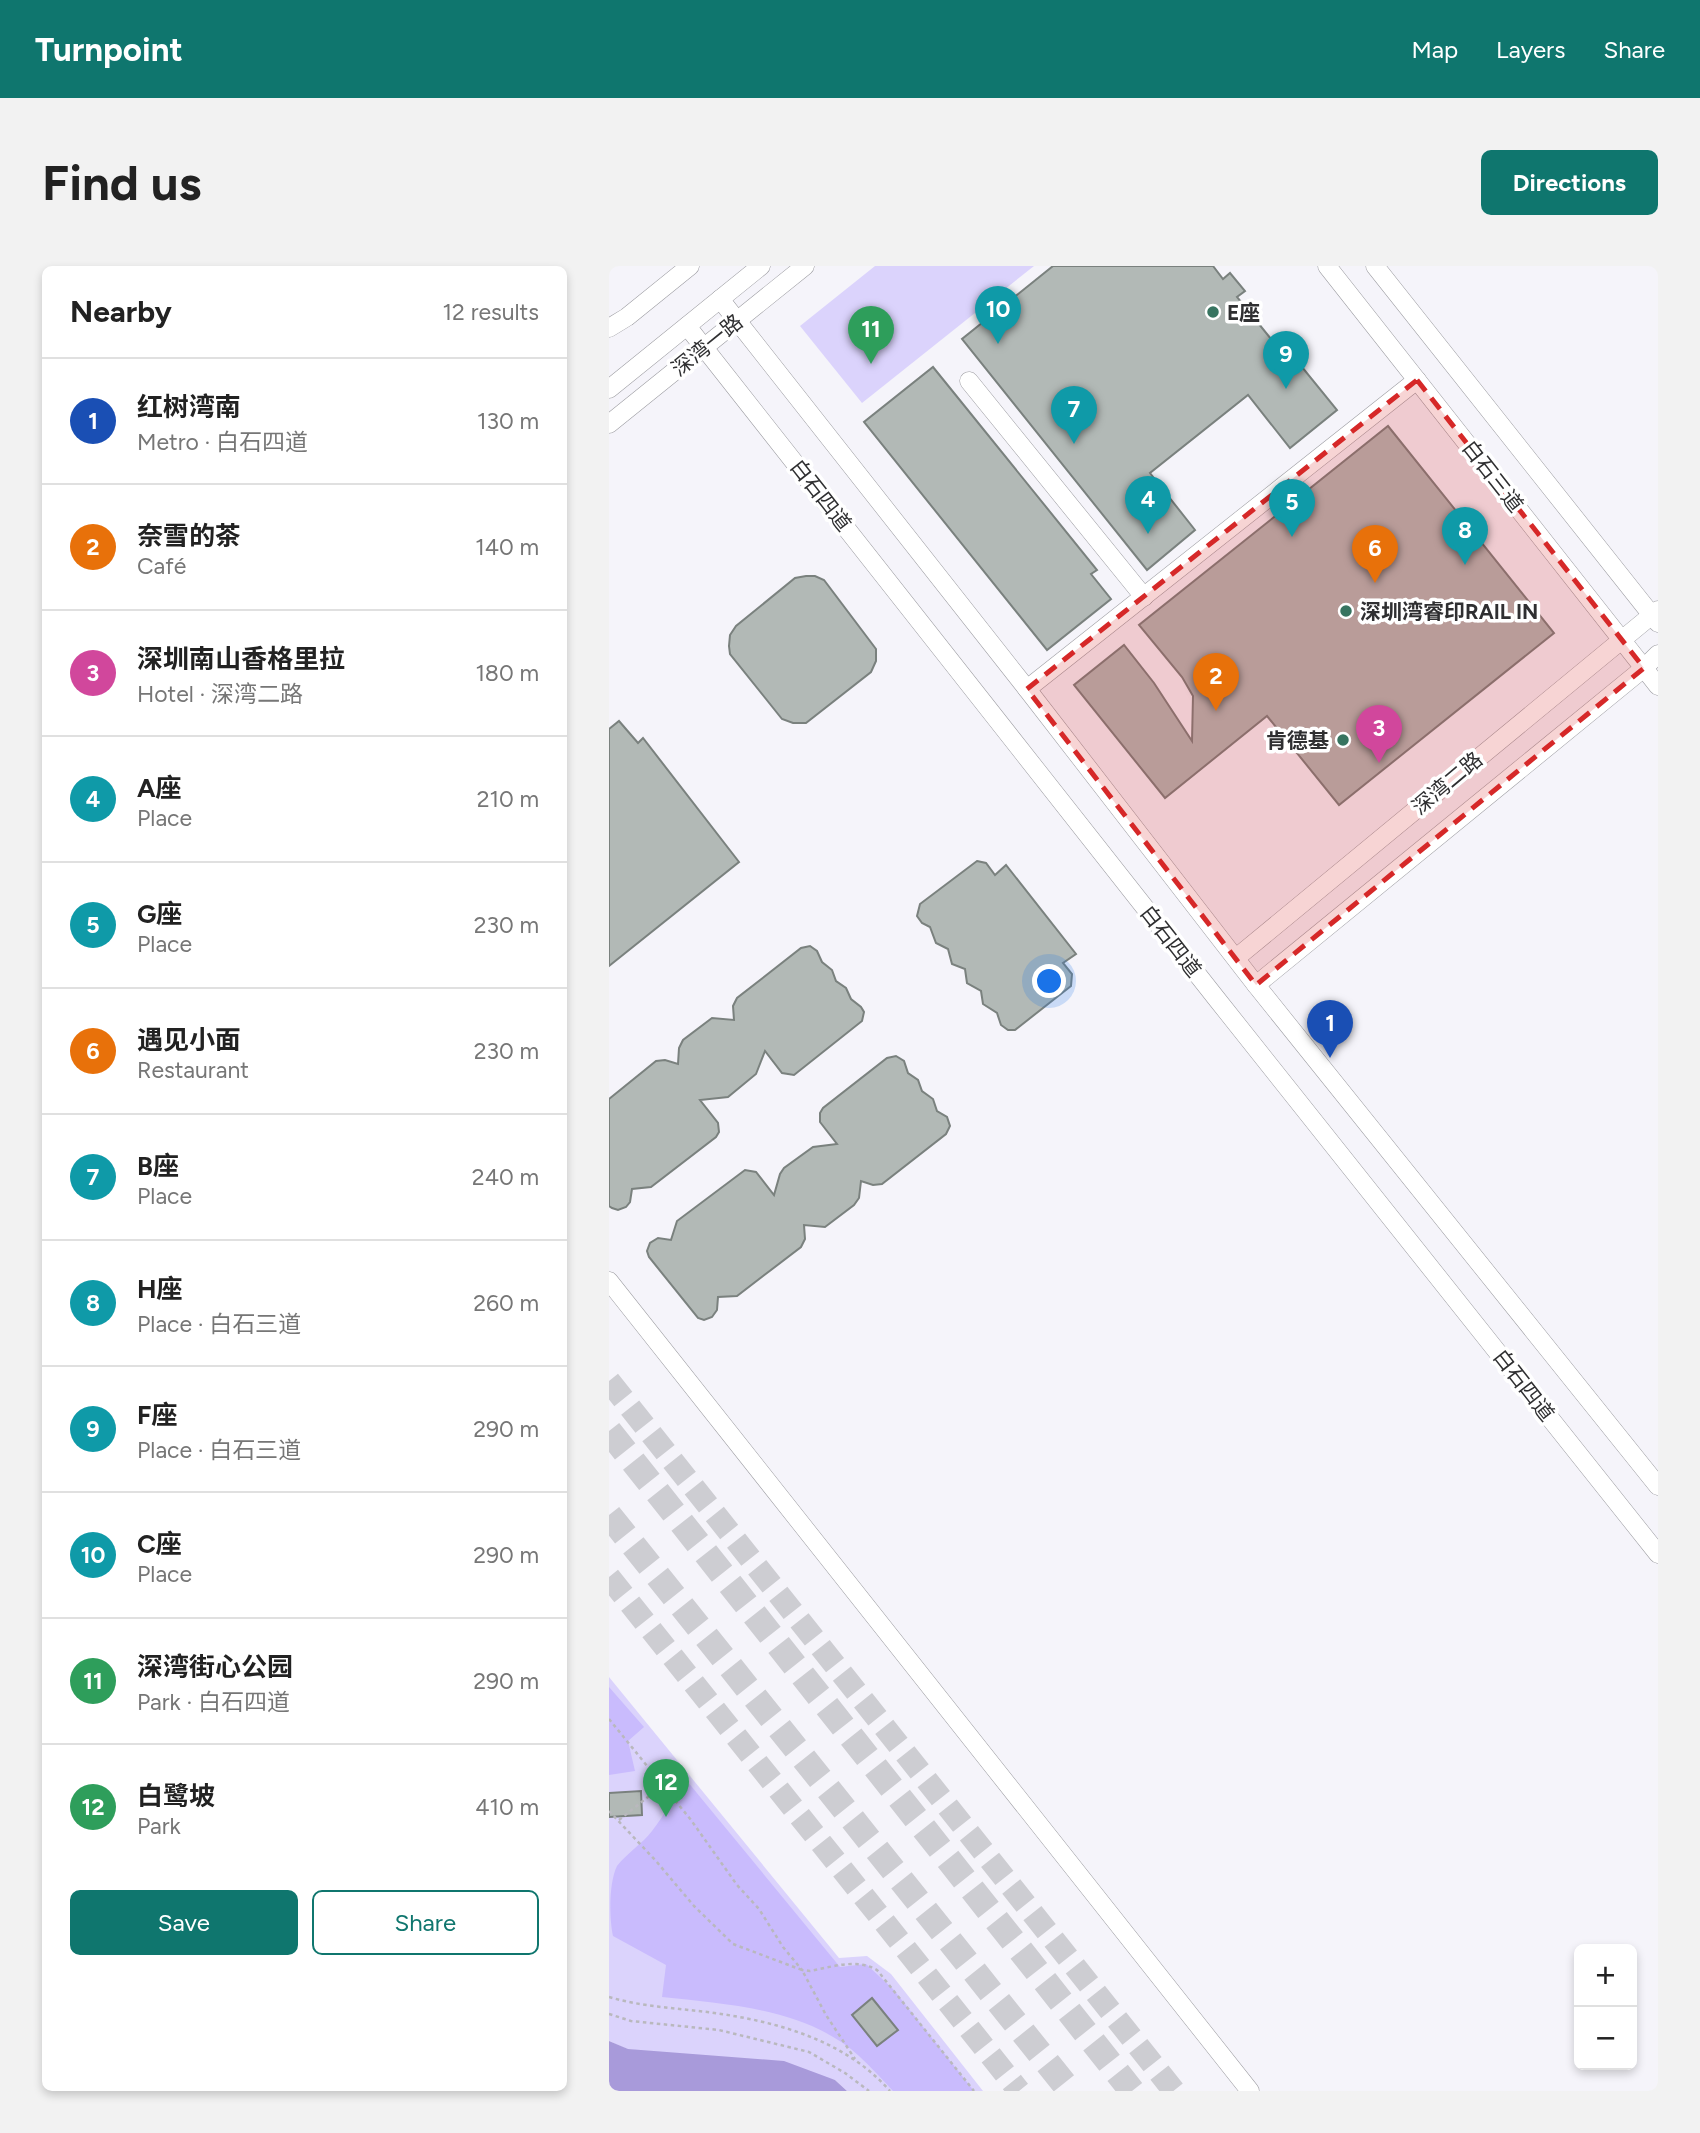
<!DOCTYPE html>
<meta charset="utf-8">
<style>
body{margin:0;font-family:Figtree,"Noto Sans SC",sans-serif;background:#f2f2f2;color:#222}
.controls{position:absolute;right:21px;bottom:21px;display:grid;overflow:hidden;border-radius:10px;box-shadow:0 4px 10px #0003}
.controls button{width:63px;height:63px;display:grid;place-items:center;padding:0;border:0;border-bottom:2px solid #e0e0e0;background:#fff;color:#222;font:35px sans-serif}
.you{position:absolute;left:441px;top:716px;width:24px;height:24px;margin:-18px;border:5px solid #fff;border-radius:50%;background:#1a73e8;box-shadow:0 0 0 10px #1a73e833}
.badge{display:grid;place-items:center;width:46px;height:46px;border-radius:50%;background:#0f766e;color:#fff;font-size:23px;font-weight:700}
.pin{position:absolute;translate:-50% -58px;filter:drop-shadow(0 2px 4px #0008)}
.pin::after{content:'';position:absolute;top:37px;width:24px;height:21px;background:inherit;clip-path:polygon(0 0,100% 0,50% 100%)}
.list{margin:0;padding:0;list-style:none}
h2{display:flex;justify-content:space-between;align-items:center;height:91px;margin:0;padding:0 28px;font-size:30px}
h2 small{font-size:23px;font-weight:400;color:#767676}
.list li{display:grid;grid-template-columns:46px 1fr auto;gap:21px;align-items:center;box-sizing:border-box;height:126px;padding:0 28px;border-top:2px solid #e0e0e0}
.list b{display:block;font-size:26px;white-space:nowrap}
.list p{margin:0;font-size:23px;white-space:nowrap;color:#767676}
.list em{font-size:23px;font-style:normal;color:#767676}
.actions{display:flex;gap:14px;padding:21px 28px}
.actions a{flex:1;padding:16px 0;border:2px solid #0f766e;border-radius:10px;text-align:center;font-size:24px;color:#0f766e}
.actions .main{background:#0f766e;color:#fff}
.map{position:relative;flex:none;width:1049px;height:1825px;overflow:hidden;border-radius:10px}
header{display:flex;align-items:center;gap:42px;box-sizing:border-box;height:98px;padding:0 35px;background:#0f766e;color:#fff}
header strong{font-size:33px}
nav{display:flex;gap:38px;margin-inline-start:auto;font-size:24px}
.intro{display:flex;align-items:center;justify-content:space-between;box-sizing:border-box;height:168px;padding:0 42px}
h1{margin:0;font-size:49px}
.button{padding:18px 32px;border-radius:10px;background:#0f766e;color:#fff;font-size:24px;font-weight:700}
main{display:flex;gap:42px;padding:0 42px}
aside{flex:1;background:#fff;border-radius:10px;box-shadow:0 4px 10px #0003}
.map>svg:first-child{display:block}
.green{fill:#dbd3fc}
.forest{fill:#c9bbfd}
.water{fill:#a89ada}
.building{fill:#b2b9b6;stroke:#7a817e;stroke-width:2}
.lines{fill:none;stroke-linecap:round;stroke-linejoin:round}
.major-tunnel{stroke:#cdcdd2;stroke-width:23;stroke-dasharray:23 11;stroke-linecap:butt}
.highway-tunnel{stroke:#cdcdd2;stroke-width:26;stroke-dasharray:26 13;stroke-linecap:butt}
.minor-casing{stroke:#9d9da2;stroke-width:19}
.path{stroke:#b9b8bd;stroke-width:2.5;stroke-dasharray:3.5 3.5;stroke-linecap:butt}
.minor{stroke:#fff;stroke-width:18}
.marked{fill:#d62828;fill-opacity:0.2;stroke:#d62828;stroke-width:5;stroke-dasharray:14 9;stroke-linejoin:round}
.poi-dot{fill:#377460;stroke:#fff;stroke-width:2.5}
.labels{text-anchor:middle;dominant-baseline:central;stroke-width:7;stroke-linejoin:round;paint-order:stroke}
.poi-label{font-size:21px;font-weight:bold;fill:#2f2f31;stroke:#fff;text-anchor:start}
.street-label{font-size:21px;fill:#2f2f31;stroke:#fff}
</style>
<header>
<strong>Turnpoint</strong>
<nav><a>Map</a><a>Layers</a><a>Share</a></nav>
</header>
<div class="intro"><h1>Find us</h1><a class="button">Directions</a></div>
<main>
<aside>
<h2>Nearby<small>12 results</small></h2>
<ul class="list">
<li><span class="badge" style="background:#1a4fb4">1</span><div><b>红树湾南</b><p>Metro · 白石四道</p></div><em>130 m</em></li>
<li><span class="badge" style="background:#e8710a">2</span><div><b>奈雪的茶</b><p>Café</p></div><em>140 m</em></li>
<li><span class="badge" style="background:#d1479c">3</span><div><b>深圳南山香格里拉</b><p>Hotel · 深湾二路</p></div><em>180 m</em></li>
<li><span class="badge" style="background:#0f9aa8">4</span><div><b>A座</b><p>Place</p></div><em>210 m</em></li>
<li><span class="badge" style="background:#0f9aa8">5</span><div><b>G座</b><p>Place</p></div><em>230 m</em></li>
<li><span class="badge" style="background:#e8710a">6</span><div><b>遇见小面</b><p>Restaurant</p></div><em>230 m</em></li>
<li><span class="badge" style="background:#0f9aa8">7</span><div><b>B座</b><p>Place</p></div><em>240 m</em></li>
<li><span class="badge" style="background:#0f9aa8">8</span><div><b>H座</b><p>Place · 白石三道</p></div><em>260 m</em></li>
<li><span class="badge" style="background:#0f9aa8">9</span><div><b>F座</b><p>Place · 白石三道</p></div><em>290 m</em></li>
<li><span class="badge" style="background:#0f9aa8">10</span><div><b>C座</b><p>Place</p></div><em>290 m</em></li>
<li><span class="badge" style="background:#2e9e5b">11</span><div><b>深湾街心公园</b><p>Park · 白石四道</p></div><em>290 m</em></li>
<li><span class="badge" style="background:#2e9e5b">12</span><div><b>白鹭坡</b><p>Park</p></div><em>410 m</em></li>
</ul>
<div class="actions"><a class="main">Save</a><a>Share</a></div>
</aside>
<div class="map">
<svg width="1049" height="1825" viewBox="0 0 1049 1825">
<rect width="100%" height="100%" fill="#f5f4fa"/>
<!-- green -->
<g class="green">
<polygon points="266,0 425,0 253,137 191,60"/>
<polygon points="0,1411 230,1692 258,1690 282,1708 374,1825 238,1825 226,1814 18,1783 0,1775"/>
</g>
<!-- forest -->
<g class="forest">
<polygon points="0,1421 35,1461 19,1475 26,1505 0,1509"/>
<path d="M78 1515 231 1701 257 1698 284 1723 365 1825H284C273 1813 262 1801 250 1790 199 1743 119 1738 53 1731L57 1699 4 1670C0 1651 0 1616 8 1600 18 1587 33 1578 43 1565 56 1549 64 1530 78 1515Z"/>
</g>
<!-- water -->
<polygon class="water" points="0,1775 19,1783 175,1795 226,1814 238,1825 0,1825"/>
<!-- building -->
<g class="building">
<polygon points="444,0 604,0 614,13 621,7 636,25 628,31 662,73 667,69 728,144 681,182 639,129 541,207 586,264 538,304 353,73"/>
<polygon points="324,101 488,304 482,308 502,333 438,384 255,156"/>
<polygon points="779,160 945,367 730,539 658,450 556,532 465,419 515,379 545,417 583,475 584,430 573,411 530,359"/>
<polygon points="197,310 206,310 215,314 267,383 267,395 262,406 197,457 184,457 173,453 121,388 120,380 121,369 127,360 186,312"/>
<polygon points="10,455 29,477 34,472 130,596 0,700 0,463"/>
<polygon points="368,595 377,597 386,609 397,599 467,688 454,697 463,708 462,720 406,764 399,764 392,759 388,747 374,738 372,725 358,717 356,703 343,698 339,683 327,677 321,661 313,657 308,650 311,638"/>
<polygon points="201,680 208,685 213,696 223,704 227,715 237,722 242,733 252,741 255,746 253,755 185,809 173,807 156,785 147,808 119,831 91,834 109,857 110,866 107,871 42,921 23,923 21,936 17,941 9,944 3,942 0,940 0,833 47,795 56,794 69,798 70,782 74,774 103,752 125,754 124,740 128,732 192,682"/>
<polygon points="287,790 295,795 299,807 309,814 313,825 324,833 328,845 338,851 341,860 337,868 273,918 264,919 252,915 250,932 245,939 216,961 195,959 196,973 192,981 128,1030 109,1031 108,1044 103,1051 95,1054 89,1052 40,991 38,985 41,977 49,972 62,974 68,955 136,904 147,906 165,929 171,908 175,902 204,881 228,878 211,856 211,847 214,842 278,792"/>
<polygon points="32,1525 33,1549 0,1551 0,1527"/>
<polygon points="263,1732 289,1764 268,1780 243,1749"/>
</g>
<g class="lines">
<!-- major-tunnel -->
<g class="major-tunnel">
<polyline points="0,1115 565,1825"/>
<polyline points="0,1311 410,1825"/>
</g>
<!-- highway-tunnel -->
<g class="highway-tunnel">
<polyline points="0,1165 523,1825"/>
<polyline points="0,1249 461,1825"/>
</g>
<!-- minor casing -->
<g class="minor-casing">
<g id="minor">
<polyline points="718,0 1049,420"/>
<polyline points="766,0 1049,357"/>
<polyline points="111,33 418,423 647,719 1049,1220"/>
<polyline points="78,60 607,732 1049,1288"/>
<polyline points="0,62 18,51 81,0"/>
<polyline points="360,115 535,331"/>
<polyline points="0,123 152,0"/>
<polyline points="0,158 196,0"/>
<polyline points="418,423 808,114"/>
<polyline points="627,692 1049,344"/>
<polyline points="647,719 1035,402 1049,388"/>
<polyline points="0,1015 641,1825"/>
</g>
</g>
<!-- path -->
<g class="path">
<path d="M0 1453 82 1554 128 1619 150 1643 174 1681 193 1704 201 1705C223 1701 247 1692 268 1704L365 1825"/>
<polyline points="0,1545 47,1595 85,1640 124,1678 193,1704 217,1749 246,1793"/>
<polyline points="10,1554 54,1519"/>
<path d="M0 1731C37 1742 74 1742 112 1748 174 1757 239 1777 281 1825"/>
<polyline points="0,1748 22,1755 110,1764 200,1786 236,1807 260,1825"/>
</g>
<!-- minor -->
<use href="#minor" class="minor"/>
</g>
<!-- marked area -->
<path class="marked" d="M808 114 1035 402 647 719 418 423Z"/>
<!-- markers -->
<g class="poi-dot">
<circle cx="604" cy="46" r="7"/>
<circle cx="737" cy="345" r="7"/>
<circle cx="734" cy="474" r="7"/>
</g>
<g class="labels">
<!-- poi labels -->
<g class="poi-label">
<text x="618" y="46">E座</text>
<text x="751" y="345">深圳湾睿印RAIL IN</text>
<text x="720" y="474" text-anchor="end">肯德基</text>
</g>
<!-- street labels -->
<g class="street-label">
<text transform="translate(98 79) rotate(-39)">深湾一路</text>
<text transform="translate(884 210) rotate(52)">白石三道</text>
<text transform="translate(212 229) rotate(52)">白石四道</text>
<text transform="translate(838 517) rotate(-40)">深湾二路</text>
<text transform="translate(562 675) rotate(52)">白石四道</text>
<text transform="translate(915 1119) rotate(52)">白石四道</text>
</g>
</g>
</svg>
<div class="controls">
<button>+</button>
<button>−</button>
</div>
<div class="you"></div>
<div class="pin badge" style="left:721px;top:792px;background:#1a4fb4">1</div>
<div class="pin badge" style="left:607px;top:445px;background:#e8710a">2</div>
<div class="pin badge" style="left:770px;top:497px;background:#d1479c">3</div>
<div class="pin badge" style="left:539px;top:268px;background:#0f9aa8">4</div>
<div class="pin badge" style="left:683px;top:271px;background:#0f9aa8">5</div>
<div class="pin badge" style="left:766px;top:317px;background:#e8710a">6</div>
<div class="pin badge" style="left:465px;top:178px;background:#0f9aa8">7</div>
<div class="pin badge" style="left:856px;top:299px;background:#0f9aa8">8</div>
<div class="pin badge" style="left:677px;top:123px;background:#0f9aa8">9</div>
<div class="pin badge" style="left:389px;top:78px;background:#0f9aa8">10</div>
<div class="pin badge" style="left:262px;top:98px;background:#2e9e5b">11</div>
<div class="pin badge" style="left:57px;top:1551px;background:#2e9e5b">12</div>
</div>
</main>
